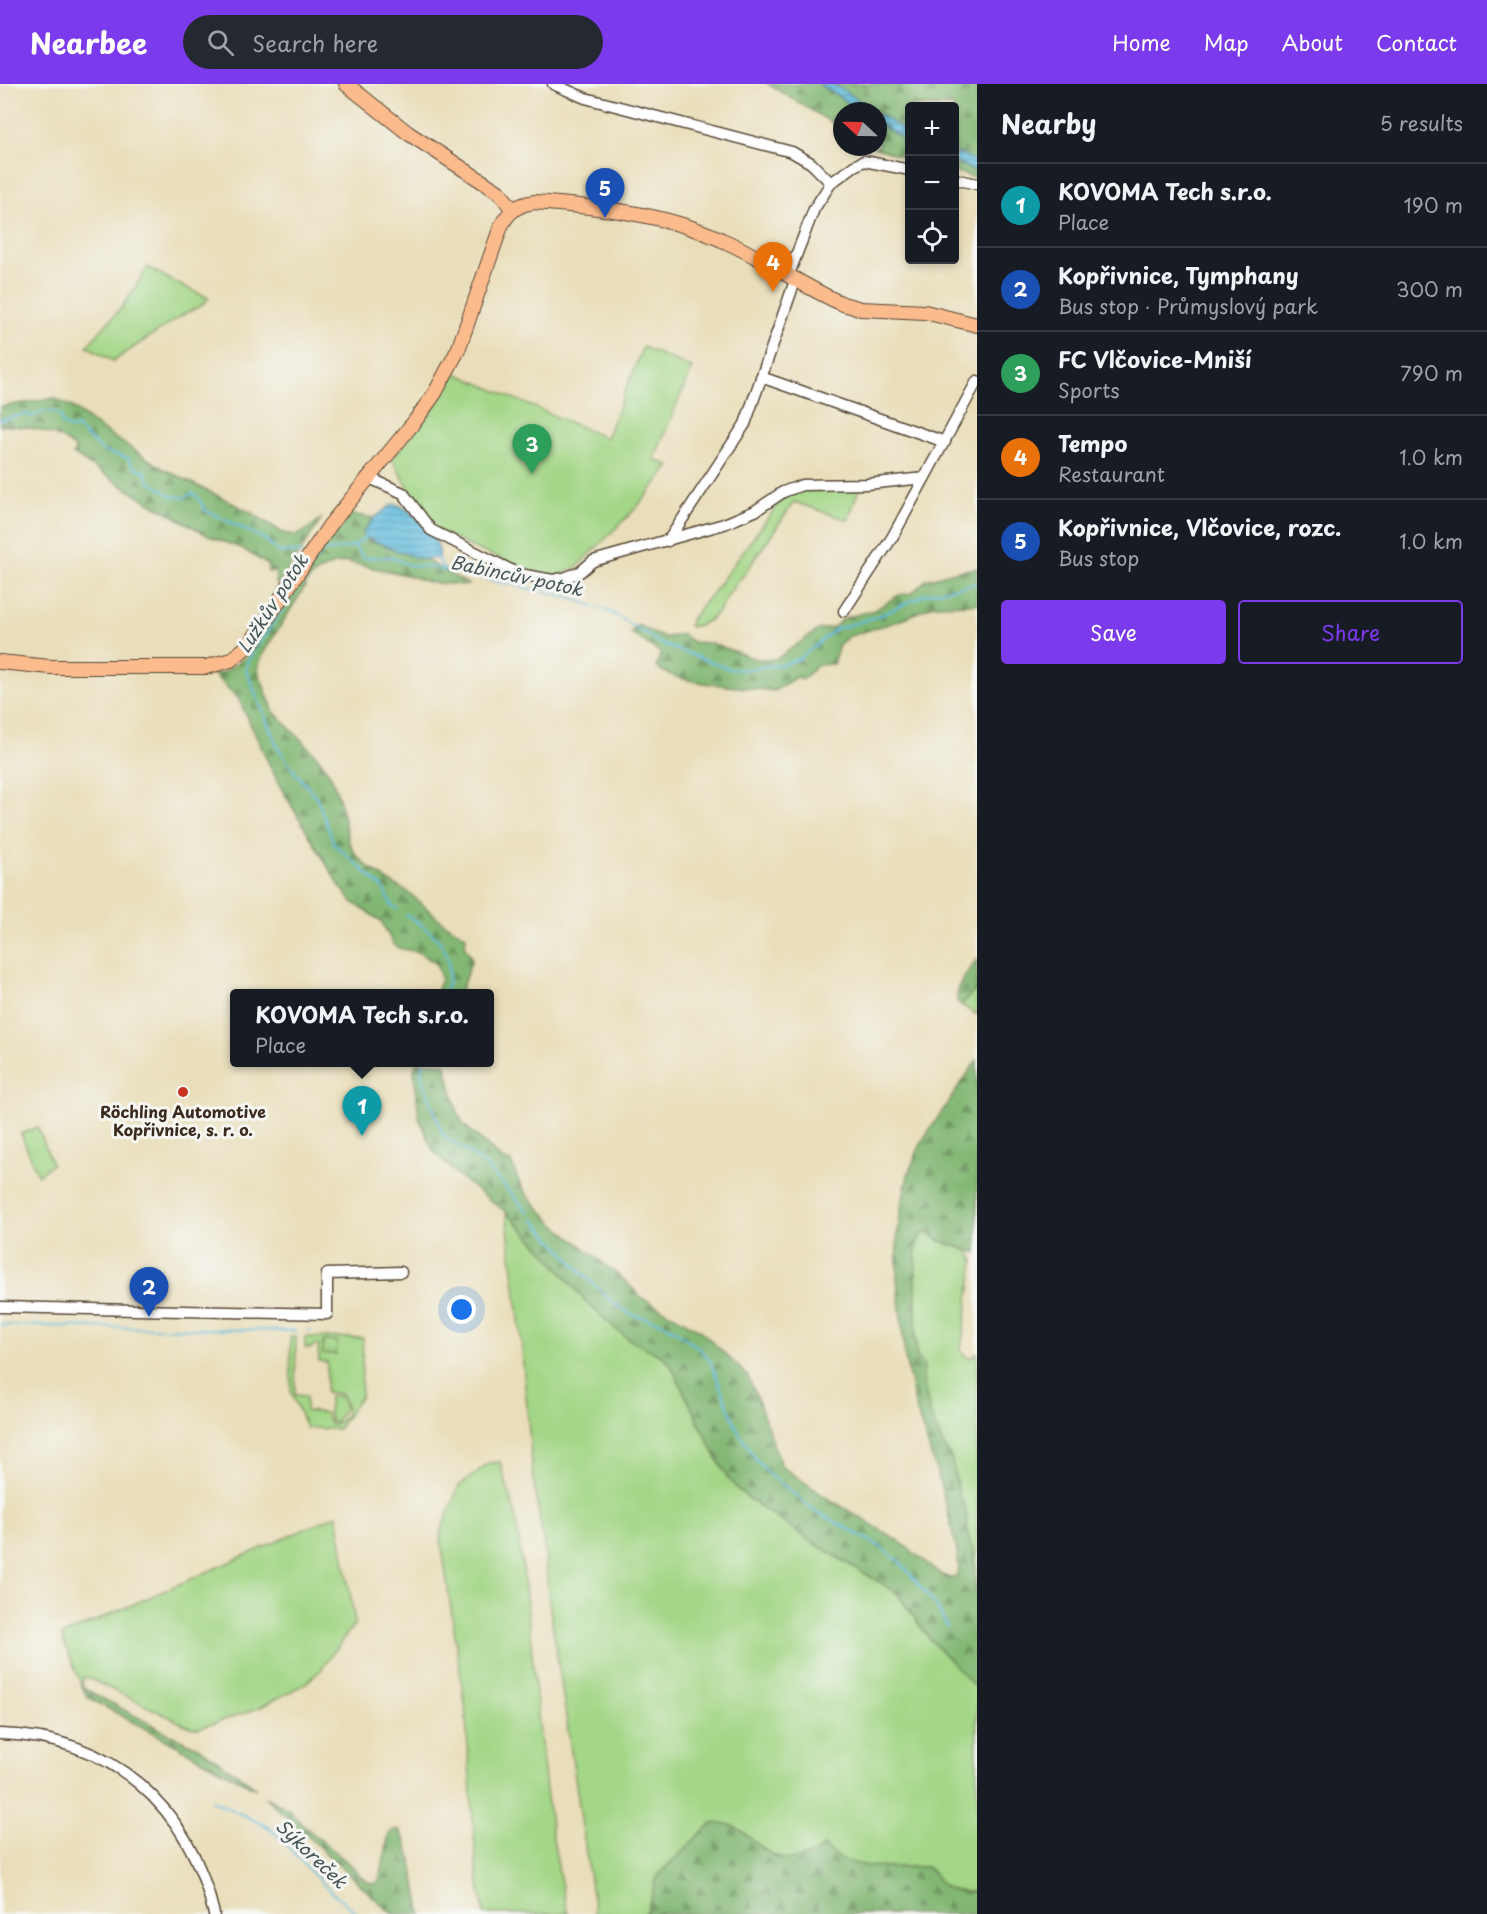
<!DOCTYPE html>
<meta charset="utf-8">
<style>
body{margin:0;font-family:"Playpen Sans",sans-serif;background:#242831;color:#f1f3f6}
.controls{position:absolute;right:18px;top:18px;display:grid;overflow:hidden;border-radius:6px;box-shadow:0 3px 9px #0003}
.controls button{width:54px;height:54px;display:grid;place-items:center;padding:0;border:0;border-bottom:2px solid #363941;background:#171b24;color:#f1f3f6;font:30px sans-serif}
.compass{position:absolute;left:833px;top:18px;width:54px;height:54px;border-radius:50%;background:#171b24;box-shadow:0 3px 9px #0003;rotate:292deg}
.you{position:absolute;left:462px;top:1226px;width:21px;height:21px;margin:-15px;border:4px solid #fff;border-radius:50%;background:#1a73e8;box-shadow:0 0 0 9px #1a73e833}
.badge{display:grid;place-items:center;width:39px;height:39px;border-radius:50%;background:#7c3aed;color:#fff;font-size:20px;font-weight:700}
.pin{position:absolute;translate:-50% -50px;filter:drop-shadow(0 2px 3px #0008)}
.pin::after{content:'';position:absolute;top:32px;width:21px;height:18px;background:inherit;clip-path:polygon(0 0,100% 0,50% 100%)}
.popup{position:absolute;left:230px;top:905px;width:264px;height:78px;box-sizing:border-box;display:grid;place-content:center;border-radius:6px;background:#171b24;filter:drop-shadow(0 2px 4px #0005);font-size:20px;white-space:nowrap;color:#9ea1a6}
.popup b{font-size:22px;color:#f1f3f6}
.popup::after{content:'';position:absolute;left:50%;top:100%;margin-left:-12px;border:12px solid transparent;border-top-color:#171b24}
.list{margin:0;padding:0;list-style:none}
h2{display:flex;justify-content:space-between;align-items:center;height:78px;margin:0;padding:0 24px;font-size:26px}
h2 small{font-size:20px;font-weight:400;color:#9ea1a6}
.list li{display:grid;grid-template-columns:39px 1fr auto;gap:18px;align-items:center;box-sizing:border-box;height:84px;padding:0 24px;border-top:2px solid #363941}
.list b{display:block;font-size:22px;white-space:nowrap}
.list p{margin:0;font-size:20px;white-space:nowrap;color:#9ea1a6}
.list em{font-size:20px;font-style:normal;color:#9ea1a6}
.actions{display:flex;gap:12px;padding:18px 24px}
.actions a{flex:1;padding:14px 0;border:2px solid #7c3aed;border-radius:6px;text-align:center;font-size:21px;color:#7c3aed}
.actions .main{background:#7c3aed;color:#fff}
.icon{flex:none;width:33px;height:33px;fill:none;stroke:currentColor;stroke-width:2;stroke-linecap:round;stroke-linejoin:round}
.map{position:relative;flex:none;width:977px;height:1830px;overflow:hidden}
header{display:flex;align-items:center;gap:36px;box-sizing:border-box;height:84px;padding:0 30px;background:#7c3aed;color:#fff}
header strong{font-size:28px}
nav{display:flex;gap:33px;margin-inline-start:auto;font-size:21px}
.search{width:420px;height:54px;background:#242831;display:flex;align-items:center;gap:15px;box-sizing:border-box;padding:0 21px;border-radius:33px;color:#9ea1a6;font-size:22px}
main{display:flex}
aside{flex:1;background:#171b24}
.map>svg:first-child{display:block}
.grass{fill:#a3d686;stroke:#6f8052;stroke-width:1.5}
.forest{fill:url(#forest-firs);stroke:#5e7048;stroke-width:1.5}
.park{fill:url(#park-tufts);stroke:#6f8052;stroke-width:1.5}
.water{fill:url(#water-rules);stroke:#4e737e;stroke-width:1.5}
.lines{fill:none;stroke-linecap:round;stroke-linejoin:round}
.stream{stroke:#61bcde;stroke-width:2}
.minor-casing{stroke:#554535;stroke-width:13}
.major-casing{stroke:#554535;stroke-width:16}
.minor{stroke:#fff;stroke-width:10}
.major{stroke:#fbbb8d;stroke-width:14}
.poi-dot{fill:#c8321e;stroke:#f6f6f2;stroke-width:2}
.labels{text-anchor:middle;dominant-baseline:central;stroke-width:6;stroke-linejoin:round;paint-order:stroke}
.poi-label{font-size:16px;font-weight:bold;fill:#3b2a1e;stroke:#f6f6f2}
.water-label{font-size:18px;font-style:italic;fill:#465658;stroke:#f6f6f2}
</style>
<header>
<strong>Nearbee</strong>
<div class="search"><svg class="icon" aria-label="search" viewBox="0 0 24 24"><circle cx="10" cy="10" r="6"/><path d="M15 15l6 6"/></svg>Search here</div>
<nav><a>Home</a><a>Map</a><a>About</a><a>Contact</a></nav>
</header>
<main>
<div class="map">
<svg width="977" height="1830" viewBox="0 0 977 1830">
<defs>
<pattern id="forest-firs" width="22" height="20" patternUnits="userSpaceOnUse" patternTransform="scale(1.5)"><rect width="22" height="20" fill="#82b773"/><path d="M5 1l3.5 6h-7zM16 11l3.5 6h-7z" fill="#6c955e"/></pattern>
<pattern id="park-tufts" width="24" height="20" patternUnits="userSpaceOnUse" patternTransform="scale(1.5)"><rect width="24" height="20" fill="#a3d686"/><path d="M3 7l-1-3M5 7V3M7 7l1-3M15 17l-1-3M17 17v-4M19 17l1-3" fill="none" stroke="#8db873"/></pattern>
<pattern id="water-rules" width="6" height="5" patternUnits="userSpaceOnUse" patternTransform="scale(1.5)"><rect width="6" height="5" fill="#61bcde"/><path d="M0 2.5h6" fill="none" stroke="#5199b3"/></pattern>
</defs>
<rect width="100%" height="100%" fill="#f6f6f2"/>
<filter id="ink" filterUnits="userSpaceOnUse"><feTurbulence type="fractalNoise" baseFrequency=".0167" numOctaves="2"/><feDisplacementMap in="SourceGraphic" scale="12" xChannelSelector="R" yChannelSelector="G"/><feConvolveMatrix kernelMatrix="1 2 1 2 8 2 1 2 1" color-interpolation-filters="sRGB"/></filter>
<filter id="wash" filterUnits="userSpaceOnUse"><feTurbulence type="fractalNoise" baseFrequency=".008" numOctaves="4" result="noise"/><feDisplacementMap in="SourceGraphic" scale="24" xChannelSelector="R" yChannelSelector="G"/><feGaussianBlur stdDeviation="1.35" result="paint"/><feColorMatrix in="noise" values="0 0 0 0 0 0 0 0 0 0 0 0 0 0 0 0 0 1.4 0 .05"/><feComposite in="paint" operator="in"/></filter>
<g filter="url(#wash)">
<rect width="100%" height="100%" fill="#e9deb9"/>
<!-- grass -->
<g class="grass">
<polygon points="148,183 178,200 209,214 201,222 184,230 113,277 87,262 122,223"/>
<polygon points="643,263 692,284 654,375 670,382 637,423 578,482 563,490 549,493 476,465 432,444 392,375 428,331 455,289 606,354"/>
<path d="M860 402 848 436 794 418 743 492C720 513 726 536 691 543L689 541 692 534 713 508 782 415 796 406Z"/>
<polygon points="977,904 977,931 961,921"/>
<polygon points="38,1043 52,1080 38,1091 21,1050"/>
<path d="M506 1128 543 1166 587 1219 637 1259 665 1274 671 1282 717 1375 728 1394 748 1414 810 1457 896 1508 929 1554 977 1605V1808C964 1808 949 1809 940 1798 935 1792 933 1787 926 1783 894 1782 848 1789 824 1762L811 1771 793 1776 784 1775 768 1768 731 1741 711 1740 660 1789 656 1796 646 1830H595L548 1510 545 1468 533 1393 520 1244Z"/>
<polygon points="928,1149 941,1157 969,1167 974,1177 961,1265 966,1273 971,1274 977,1269 977,1512 974,1501 974,1469 969,1455 965,1422 959,1412 951,1373 942,1359 930,1329 923,1297 924,1283 916,1271 916,1162 920,1151"/>
<path d="M290 1253H296L295 1311 306 1312V1327L326 1329 330 1340 334 1341C349 1333 349 1322 341 1310L326 1308 327 1278 319 1277 318 1261H313L312 1264H305V1253L363 1254 361 1312 338 1345 306 1344 291 1308Z"/>
<polygon points="329,1312 340,1312 345,1323 335,1339 331,1338 329,1329"/>
<path d="M500 1378C505 1397 512 1416 516 1435 537 1566 537 1701 568 1830H484L476 1781 465 1621 440 1450 459 1402 489 1379Z"/>
<polygon points="337,1431 355,1539 320,1587 305,1600 259,1624 200,1644 192,1644 86,1593 83,1594 82,1602 61,1552"/>
</g>
<!-- forest -->
<g class="forest">
<polygon points="768,0 819,0 861,27 842,27 842,45"/>
<polygon points="834,0 977,0 977,77 955,68 954,22 910,22 909,50 878,29 878,27 875,27"/>
<polygon points="878,39 909,59 909,75 873,63 878,63"/>
<polygon points="954,78 977,88 977,94 955,88"/>
<path d="M54 314 72 323 104 347 162 384 250 428 283 449 296 451 302 449 322 434 277 503 275 487 268 488V481L243 465 209 452 135 410 73 370 76 365C57 347 26 341 0 342V323Z"/>
<polygon points="345,429 374,434 364,448 367,456 385,461 411,472 424,475 469,501 432,499 406,491 347,478 334,480 323,485 311,493 265,566 258,582 259,590 274,628 317,672 331,692 339,714 349,758 356,771 365,780 390,798 407,807 445,840 466,852 465,862 472,875 460,909 437,909 441,894 436,879 418,868 398,864 393,860 381,837 352,818 339,801 278,699 238,614 213,590 225,588 247,572"/>
<path d="M977 484V520L933 521 901 536 850 552 839 560 833 580 817 581 802 596 798 592 774 607C743 602 680 602 656 583L661 569 631 549 637 541 664 554 682 550 693 558 711 559 756 575H776L818 546 834 543 844 534 875 526 899 511 912 509 926 496 958 487Z"/>
<path d="M977 875V904L961 921 957 917C956 901 968 887 977 875Z"/>
<polygon points="977,976 977,1169 941,1157 929,1149 922,1150 916,1162 916,1271 924,1283 923,1297 930,1329 942,1359 951,1373 959,1412 965,1422 969,1455 974,1469 974,1501 977,1512 977,1605 929,1554 896,1508 810,1457 739,1407 728,1394 717,1375 671,1282 665,1274 627,1254 617,1246 587,1219 543,1166 506,1128 457,1091 433,1066 419,1034 414,987 416,979 445,979 457,1026 463,1040 502,1075 511,1078 521,1102 527,1111 553,1139 622,1194 642,1214 700,1246 747,1291 758,1316 781,1382 829,1415 899,1457 942,1491 950,1494 956,1492 959,1484 956,1462 939,1395 916,1325 905,1273 897,1195 897,1151 902,1118 908,1091 915,1073 924,1054"/>
<polygon points="82,1602 85,1605 171,1651 198,1663 251,1700 256,1705 87,1613"/>
<path d="M265 1713 290 1726 304 1742 352 1782 360 1792 366 1797 374 1800 380 1795 389 1750 394 1746H400C414 1771 415 1802 422 1830H392Z"/>
<path d="M716 1739C753 1737 760 1788 809 1772 814 1770 819 1765 824 1762 846 1788 896 1783 926 1783 933 1787 935 1792 940 1798 950 1809 963 1808 977 1808V1830H646L656 1796 660 1789 706 1744Z"/>
</g>
<!-- park -->
<polygon class="park" points="323,1257 337,1257 336,1270 323,1270"/>
<!-- water -->
<g class="water">
<polygon points="819,0 834,0 875,27 861,27"/>
<polygon points="878,29 909,50 909,59 878,39"/>
<polygon points="955,68 977,77 977,88 955,78"/>
<path d="M393 420C410 421 444 457 439 474L424 475 411 472 364 453 363 448 374 434Z"/>
</g>
<g class="lines">
<!-- stream -->
<g class="stream">
<path d="M0 336 26 330 33 333C42 325 50 326 60 331L62 340 72 345 77 343 102 367 128 374 133 383 145 387 148 397 172 412 184 414 192 409 197 412 205 426 266 456 278 468 303 469"/>
<polyline points="354,462 367,452"/>
<polyline points="321,468 247,578 246,586 277,662 294,687 317,714 334,760 383,804 392,822 397,825"/>
<polyline points="319,469 354,462 364,474 391,473 409,481 435,484 569,513 612,529 662,560 730,585 741,586 785,580 800,574 836,545 879,532 926,510 977,499"/>
<polyline points="437,473 444,486"/>
<path d="M406 831C439 851 458 868 445 910"/>
<polyline points="424,978 421,989 442,1049 450,1057 469,1068 486,1082 528,1128"/>
<polyline points="533,1135 583,1190 610,1216 630,1230 659,1238 675,1246 702,1267 710,1277 737,1345 756,1376 771,1392 817,1428 879,1462 900,1478 936,1521 947,1543"/>
<polyline points="0,1241 296,1247"/>
<polyline points="308,1247 311,1247"/>
<polyline points="212,1716 270,1744 326,1803 358,1830"/>
</g>
</g>
</g>
<g filter="url(#ink)">
<g class="lines">
<!-- minor casing -->
<g class="minor-casing">
<g id="minor">
<polyline points="553,0 585,14 792,68 811,79 831,99"/>
<polyline points="954,95 977,100"/>
<polyline points="789,190 814,125 831,99 854,82 864,77 910,86"/>
<polyline points="761,293 945,358"/>
<polyline points="367,393 403,409 431,446 519,490 553,496 564,494 580,488 593,477 724,440 755,427 783,408 802,401 867,400 924,394"/>
<polyline points="668,457 745,340 796,194"/>
<polyline points="844,527 893,452 977,297"/>
<polyline points="0,1223 327,1230 327,1190 401,1188"/>
<path d="M0 1650C112 1653 189 1721 214 1830"/>
</g>
</g>
<!-- major casing -->
<g class="major-casing">
<g id="major">
<polyline points="346,0 408,49 500,109 513,126"/>
<path d="M0 578 50 583H206L231 576 250 560 330 441 415 337 435 309 458 266 501 142C509 127 518 120 535 118 598 123 663 129 722 156 764 174 801 202 843 220L861 225 925 228 977 241"/>
</g>
</g>
<!-- minor -->
<use href="#minor" class="minor"/>
<!-- major -->
<use href="#major" class="major"/>
</g>
</g>
<!-- markers -->
<circle class="poi-dot" cx="183" cy="1008" r="6"/>
<g class="labels">
<!-- poi labels -->
<g class="poi-label">
<text x="183" y="1027">Röchling Automotive<tspan x="183" dy="18">Kopřivnice, s. r. o.</tspan></text>
</g>
<!-- water labels -->
<g class="water-label">
<text transform="translate(517 491) rotate(12)">Babincův potok</text>
<text transform="translate(272 519) rotate(-57)">Lužkův potok</text>
<text transform="translate(312 1769) rotate(44)">Sýkoreček</text>
</g>
</g>
</svg>
<div class="controls">
<button>+</button>
<button>−</button>
<button><svg class="icon" aria-label="locate" viewBox="0 0 24 24"><circle cx="12" cy="12" r="6"/><path d="M12 2v4M12 18v4M2 12h4M18 12h4"/></svg></button>
</div>
<svg class="compass" viewBox="-18 -18 36 36"><path d="M0-13l5 13h-10z" fill="#e53935"/><path d="M0 13l5-13h-10z" fill="#9ea1a6"/></svg>
<div class="you"></div>
<div class="pin badge" style="left:362px;top:1052px;background:#0f9aa8">1</div>
<div class="popup"><b>KOVOMA Tech s.r.o.</b>Place</div>
<div class="pin badge" style="left:149px;top:1233px;background:#1a4fb4">2</div>
<div class="pin badge" style="left:532px;top:390px;background:#2e9e5b">3</div>
<div class="pin badge" style="left:773px;top:208px;background:#e8710a">4</div>
<div class="pin badge" style="left:605px;top:134px;background:#1a4fb4">5</div>
</div>
<aside>
<h2>Nearby<small>5 results</small></h2>
<ul class="list">
<li><span class="badge" style="background:#0f9aa8">1</span><div><b>KOVOMA Tech s.r.o.</b><p>Place</p></div><em>190 m</em></li>
<li><span class="badge" style="background:#1a4fb4">2</span><div><b>Kopřivnice, Tymphany</b><p>Bus stop · Průmyslový park</p></div><em>300 m</em></li>
<li><span class="badge" style="background:#2e9e5b">3</span><div><b>FC Vlčovice-Mniší</b><p>Sports</p></div><em>790 m</em></li>
<li><span class="badge" style="background:#e8710a">4</span><div><b>Tempo</b><p>Restaurant</p></div><em>1.0 km</em></li>
<li><span class="badge" style="background:#1a4fb4">5</span><div><b>Kopřivnice, Vlčovice, rozc.</b><p>Bus stop</p></div><em>1.0 km</em></li>
</ul>
<div class="actions"><a class="main">Save</a><a>Share</a></div>
</aside>
</main>
